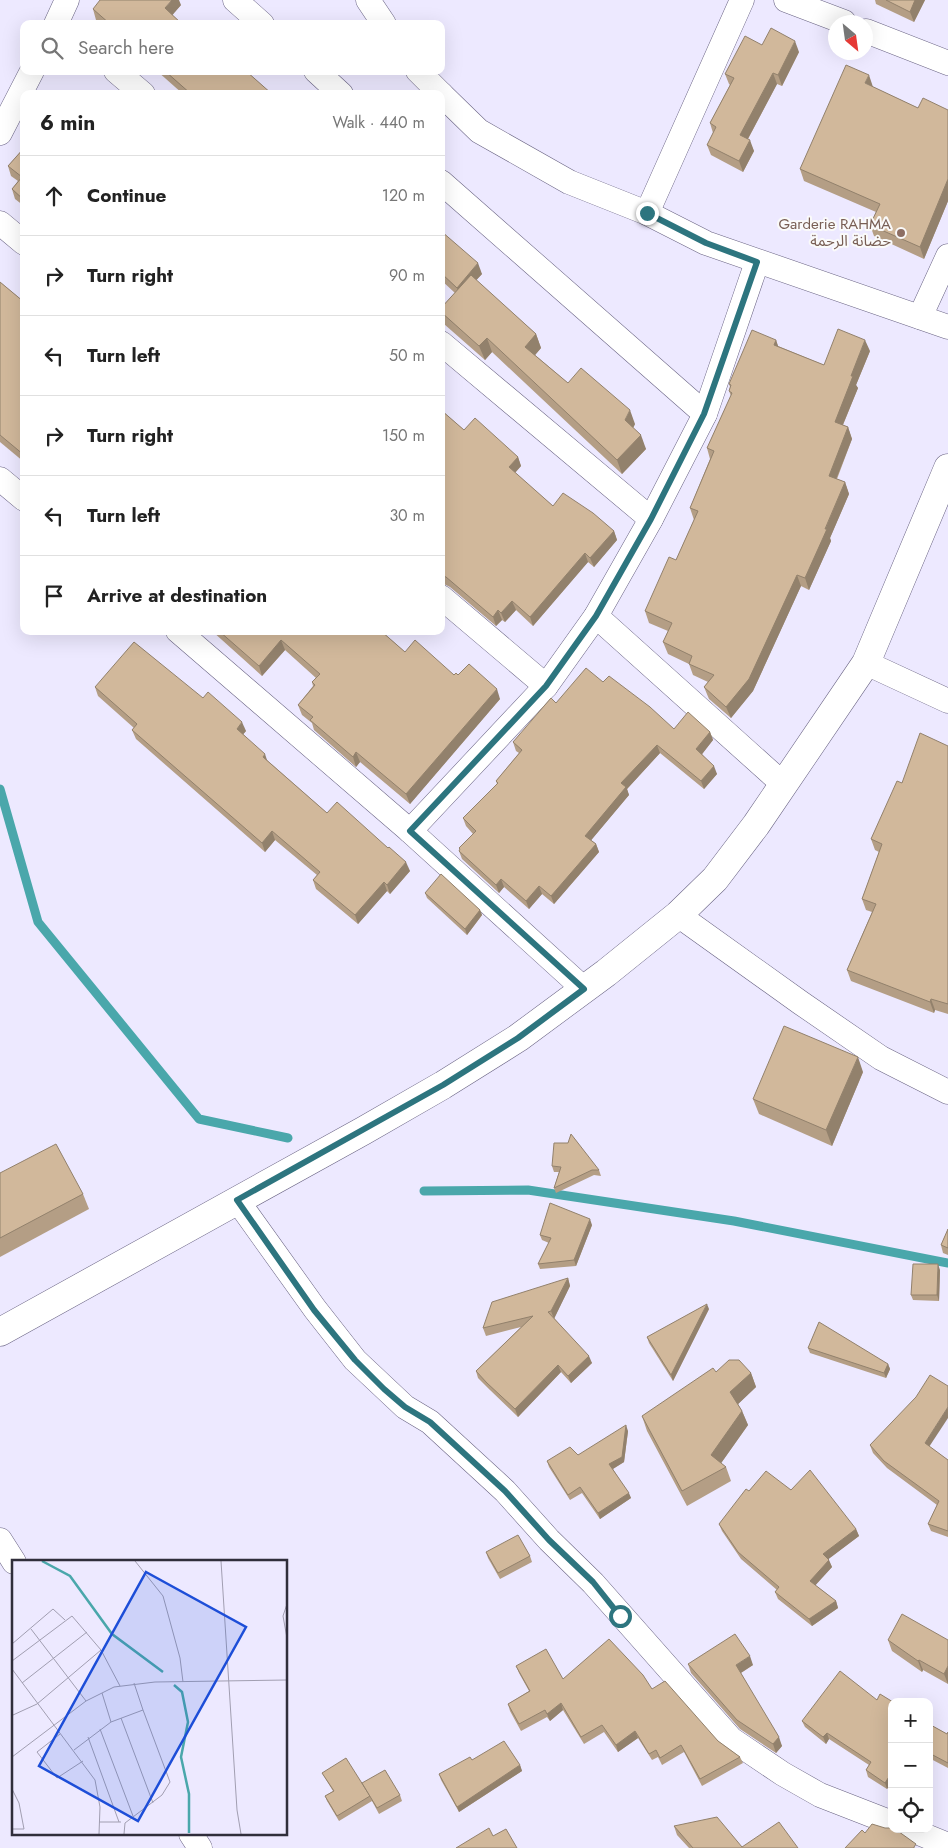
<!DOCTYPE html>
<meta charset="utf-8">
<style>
body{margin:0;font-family:Jost,"Noto Sans Arabic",sans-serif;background:#f2f2f2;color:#222}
.controls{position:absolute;right:15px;bottom:15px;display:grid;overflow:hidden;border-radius:10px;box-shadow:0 5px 20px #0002}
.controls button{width:45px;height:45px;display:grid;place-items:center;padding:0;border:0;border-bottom:1px solid #e0e0e0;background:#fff;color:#222;font:25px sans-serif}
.compass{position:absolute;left:828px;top:15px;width:45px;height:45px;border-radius:50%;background:#fff;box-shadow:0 5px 20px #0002;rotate:151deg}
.stop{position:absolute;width:15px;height:15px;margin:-11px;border:4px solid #2d757f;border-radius:50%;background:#fff}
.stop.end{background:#2d757f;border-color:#fff;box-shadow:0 1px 5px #0008}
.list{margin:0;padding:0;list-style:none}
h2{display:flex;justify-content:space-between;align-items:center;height:65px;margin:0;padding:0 20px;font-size:21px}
h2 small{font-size:16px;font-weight:400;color:#767676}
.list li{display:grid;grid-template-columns:32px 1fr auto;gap:15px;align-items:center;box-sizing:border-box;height:80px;padding:0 20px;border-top:1px solid #e0e0e0}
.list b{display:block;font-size:19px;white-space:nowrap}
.list em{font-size:16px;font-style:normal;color:#767676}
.icon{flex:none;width:28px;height:28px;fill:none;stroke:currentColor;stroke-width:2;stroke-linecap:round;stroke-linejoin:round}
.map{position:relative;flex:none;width:948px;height:1848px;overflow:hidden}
.search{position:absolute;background:#fff;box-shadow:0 5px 20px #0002;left:20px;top:20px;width:425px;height:55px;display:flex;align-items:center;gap:12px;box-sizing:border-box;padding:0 18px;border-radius:10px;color:#767676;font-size:19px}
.panel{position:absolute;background:#fff;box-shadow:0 5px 20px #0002;left:20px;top:90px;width:425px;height:545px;border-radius:10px}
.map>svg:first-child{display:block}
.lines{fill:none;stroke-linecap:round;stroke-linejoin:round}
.stream{stroke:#4aa7ab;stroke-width:9}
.minor-casing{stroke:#696383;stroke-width:25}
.tertiary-casing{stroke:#696383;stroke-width:29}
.minor{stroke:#fff;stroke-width:24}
.tertiary{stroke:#fff;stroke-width:28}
.wall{fill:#b49e85}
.shaded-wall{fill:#92816c}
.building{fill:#d1b89b;stroke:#92816c}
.route{stroke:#2d757f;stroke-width:6}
.education-dot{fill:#8d6e63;stroke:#fafafa;stroke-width:2}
.labels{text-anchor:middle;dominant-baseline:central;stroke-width:4;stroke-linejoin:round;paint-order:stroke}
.education-label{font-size:15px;fill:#785e54;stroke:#fafafa;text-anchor:end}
.inset-river{fill:none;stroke:#4aa7ab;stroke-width:2.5}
.inset-road{fill:none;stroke:#a19eb1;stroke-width:1}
.view{fill:#1d4ed8;fill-opacity:0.15;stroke:#1d4ed8;stroke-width:2.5}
.inset-edge{fill:none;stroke:#302e3b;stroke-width:2.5}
</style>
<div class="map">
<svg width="948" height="1848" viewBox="0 0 948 1848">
<rect width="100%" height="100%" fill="#ede9ff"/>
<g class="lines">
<!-- stream -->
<g class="stream">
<polyline points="0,789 38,922 199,1119 288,1138"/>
<polyline points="424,1191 528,1190 734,1221 948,1263"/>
</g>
<!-- minor casing -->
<g class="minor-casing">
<g id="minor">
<polyline points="235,0 262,24"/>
<polyline points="368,0 384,24"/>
<polyline points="786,0 844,22"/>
<polyline points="56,24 67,0"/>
<polyline points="866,31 948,63"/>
<polyline points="116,71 143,94"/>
<polyline points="316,71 341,94"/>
<polyline points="418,71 441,94"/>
<polyline points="441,94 479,131 569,182 647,213 706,243 948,327"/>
<polyline points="0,133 32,71"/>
<polyline points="441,182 705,414"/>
<polyline points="647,213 742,0"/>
<polyline points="0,223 24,243"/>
<polyline points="920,317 948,256"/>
<polyline points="441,343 651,519"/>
<polyline points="0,479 24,499"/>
<polyline points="441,597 546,686"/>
<polyline points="596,616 783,784"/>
<polyline points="178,631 410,831 546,686 596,616 651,519 705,414 757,262"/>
<polyline points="866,663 948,701"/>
<polyline points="410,831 584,989"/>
<polyline points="678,915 801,1003 881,1058 948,1092"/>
<polyline points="237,1200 315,1309 355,1360 405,1407 430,1422 505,1491 549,1540 593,1583 731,1739 783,1774 820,1795 892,1823"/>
<polyline points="0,1540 14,1562"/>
<polyline points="909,1829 948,1845"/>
<polyline points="191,1834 200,1848"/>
</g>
</g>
<!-- tertiary casing -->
<g class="tertiary-casing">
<polyline id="tertiary" points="0,1332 363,1131 443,1085 518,1038 606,973 678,915 715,879 756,825 866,663 948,468"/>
</g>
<!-- minor -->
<use href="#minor" class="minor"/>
<!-- tertiary -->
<use href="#tertiary" class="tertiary"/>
</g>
<!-- wall -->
<g class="wall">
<polygon points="875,0 925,0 914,22 876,4"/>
<polygon points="181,5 172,15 182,24 101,24 96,20 93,9"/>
<polygon points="762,45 799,52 782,86 777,84 748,139 754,151 743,172 711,155 707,145 713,133 710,123 730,85 729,84 725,74"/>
<polygon points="157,71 219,71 272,94 183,94"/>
<polygon points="873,87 918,108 948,110 948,201 924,259 874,236 870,225 876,212 804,181 800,169"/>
<polygon points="24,148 24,206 15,199 12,189 18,181 11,176 8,166"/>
<polygon points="441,231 482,274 476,280 536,334 541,348 535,355 568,383 635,424 633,428 646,449 622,474 492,352 485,360 444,324 441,316 441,308 455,293 441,280"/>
<polygon points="0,282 24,302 24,462 0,442"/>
<polygon points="776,340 778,346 824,365 870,351 856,385 858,388 843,425 848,427 852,439 837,479 845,482 849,494 830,538 831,541 809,590 801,586 753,691 731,718 709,699 704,687 708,682 693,675 689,664 668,654 663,642 668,631 649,623 645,611 676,560 694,520 690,508 710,459 707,448 731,396 729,391 730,387 729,384"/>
<polygon points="441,410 464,430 518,457 521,466 515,473 553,506 614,531 617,540 594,567 588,562 533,626 516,610 505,622 502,620 496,626 450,587 444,584 441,584"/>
<polygon points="212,631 381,631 405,652 454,675 458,675 500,699 410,804 360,762 356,767 314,730 312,723 302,715 298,705 313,686 312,682 316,678 285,650 262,676"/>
<polygon points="603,682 674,729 710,732 713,740 702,754 717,774 704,789 660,753 627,789 629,795 591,840 596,844 599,852 554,904 542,894 529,909 504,887 499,893 462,859 459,851 460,850 459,848 473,834 466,826 463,818 497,784 496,781 519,753 516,751 513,742 556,703"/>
<polygon points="95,687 203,698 246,731 243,734 268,761 327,813 410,871 390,894 387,891 358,924 316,889 313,880 317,875 275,840 265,852 136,739 132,730 134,728 98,696"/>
<polygon points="948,746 948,1014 935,1010 934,1013 851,981 847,970 872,912 866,910 862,899 879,852 875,850 871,839 902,783"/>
<polygon points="425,893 480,910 482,915 467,935 427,898"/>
<polygon points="863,1072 832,1146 759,1114 753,1099"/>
<polygon points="552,1166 599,1170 601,1176 594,1175 556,1193 554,1188 559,1172 554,1172"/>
<polygon points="0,1173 83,1194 89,1209 0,1257"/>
<polygon points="592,1225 576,1266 540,1269 538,1264 549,1243 542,1240 540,1235"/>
<polygon points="948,1229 948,1255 943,1253 941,1245"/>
<polygon points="940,1270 939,1301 913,1300 911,1295"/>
<polygon points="568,1278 570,1286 554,1318 592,1363 571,1383 561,1372 518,1417 490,1390 478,1378 476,1371 521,1327 486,1336 483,1328"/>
<polygon points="709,1309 673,1381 649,1343 647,1337"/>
<polygon points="808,1348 888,1364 890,1369 886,1378 810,1353"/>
<polygon points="716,1372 751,1373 756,1387 738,1404 742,1411 748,1425 721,1463 726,1467 731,1481 687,1506 647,1431 642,1416"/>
<polygon points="628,1431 624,1462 613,1469 631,1498 600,1519 582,1493 570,1500 549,1467 547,1461 578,1455"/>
<polygon points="870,1445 930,1447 948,1460 948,1537 931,1531 928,1524 937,1505 887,1468 873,1453"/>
<polygon points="791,1490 856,1529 859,1536 828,1559 832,1567 815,1585 836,1601 838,1608 812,1626 778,1599 775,1592 777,1590 741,1559 722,1531 719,1524 749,1491"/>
<polygon points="486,1552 530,1556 532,1562 500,1579 488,1558"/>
<polygon points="888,1640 948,1640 948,1684 923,1670 922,1672 892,1651"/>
<polygon points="688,1664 753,1665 741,1673 782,1746 776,1753 740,1729 691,1673"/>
<polygon points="516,1666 563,1679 652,1689 718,1741 740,1757 743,1763 702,1786 684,1752 662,1765 658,1757 652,1760 638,1738 618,1752 604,1732 584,1744 563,1710 550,1721 547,1717 521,1731 510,1711 508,1704 529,1691 519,1673"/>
<polygon points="877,1700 892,1702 892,1782 887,1789 868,1777 866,1770 869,1765 829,1739 826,1744 805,1727 802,1721"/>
<polygon points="929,1724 947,1734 948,1732 948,1768 929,1758"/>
<polygon points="472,1760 520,1765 522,1771 459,1812 441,1780 439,1774"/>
<polygon points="322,1773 400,1795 402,1801 379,1814 372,1801 339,1821 327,1801 325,1796 333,1791 325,1778"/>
<polygon points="674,1826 742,1847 798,1848 689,1848 677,1835"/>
</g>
<!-- shaded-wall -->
<g class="shaded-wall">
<polygon points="172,0 179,0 181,5 169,19 165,8"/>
<polygon points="915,0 925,0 914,22 910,12"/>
<polygon points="795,41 799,52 782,86 778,75"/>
<polygon points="773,73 777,84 744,146 740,135"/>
<polygon points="869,75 873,87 865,83"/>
<polygon points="750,140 754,151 743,172 739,161"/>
<polygon points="948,179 948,201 924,259 920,247"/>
<polygon points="478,263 482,274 460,298 457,288"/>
<polygon points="536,334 541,348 530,361 525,347"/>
<polygon points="487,338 492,352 485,360 479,346"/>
<polygon points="776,340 780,352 774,345"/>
<polygon points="865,340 870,351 856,385 858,388 839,434 835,422 851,376"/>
<polygon points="630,410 635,424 630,434 625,420"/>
<polygon points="848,427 852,439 833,487 829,476"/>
<polygon points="641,435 646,449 622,474 617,460"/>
<polygon points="518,457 521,466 512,476 509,467"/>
<polygon points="845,482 849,494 830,538 831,541 809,590 805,578"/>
<polygon points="614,531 617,540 594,567 590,558"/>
<polygon points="585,553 588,562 533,626 530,617"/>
<polygon points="797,575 801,586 753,691 731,718 726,707"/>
<polygon points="512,601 516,610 505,622 501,613"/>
<polygon points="498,610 502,620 496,626 493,617"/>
<polygon points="281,640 285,650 262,676 259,666"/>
<polygon points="497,689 500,699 410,804 406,794"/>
<polygon points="242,722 246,731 240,738 237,729"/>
<polygon points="710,732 713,740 699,758 696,749"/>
<polygon points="657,745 660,753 627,789 629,795 588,844 585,836 621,783"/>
<polygon points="356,752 360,762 356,767 353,757"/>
<polygon points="265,754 268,763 263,757"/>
<polygon points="714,766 717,774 704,789 701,781"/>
<polygon points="272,831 275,840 265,852 262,843"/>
<polygon points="596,844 599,852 554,904 551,896"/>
<polygon points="406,862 410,871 390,894 387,885"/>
<polygon points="501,879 504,887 499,893 496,885"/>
<polygon points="384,882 387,891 358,924 355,915"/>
<polygon points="539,886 542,894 529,909 526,901"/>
<polygon points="480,910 482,915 467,935 465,929"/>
<polygon points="931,999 935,1010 934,1013 930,1002"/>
<polygon points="858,1057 863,1072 832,1146 826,1130"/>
<polygon points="590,1219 592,1225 576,1266 574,1260"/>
<polygon points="938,1264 940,1270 939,1301 937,1295"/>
<polygon points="568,1278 570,1286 554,1319 551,1311"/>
<polygon points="707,1304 709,1309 673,1381 671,1375"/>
<polygon points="589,1356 592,1363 571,1383 568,1376"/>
<polygon points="888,1364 890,1369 886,1378 884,1373"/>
<polygon points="558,1365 561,1372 518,1417 515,1409"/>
<polygon points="751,1373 756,1387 735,1407 730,1392"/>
<polygon points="948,1407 948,1418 927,1450 925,1443"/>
<polygon points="742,1411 748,1425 717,1469 711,1455"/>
<polygon points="626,1425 628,1431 624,1462 611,1470 609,1464"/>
<polygon points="629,1493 631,1498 600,1519 598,1513"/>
<polygon points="856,1529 859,1536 826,1561 823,1554"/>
<polygon points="829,1560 832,1567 813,1588 810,1581"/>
<polygon points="836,1601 838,1608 812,1626 809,1619"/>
<polygon points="750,1656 753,1665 739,1674 736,1665"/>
<polygon points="919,1660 923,1670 922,1672 918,1661"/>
<polygon points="948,1666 948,1684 944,1674"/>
<polygon points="561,1703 563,1710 550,1721 547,1714"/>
<polygon points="635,1731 638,1738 618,1752 616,1745"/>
<polygon points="827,1733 829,1739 826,1744 823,1737"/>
<polygon points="779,1737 782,1746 776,1753 773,1744"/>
<polygon points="520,1765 522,1771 459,1812 457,1807"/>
<polygon points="892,1772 892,1782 887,1789 885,1783"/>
</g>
<!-- building -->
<g class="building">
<polygon points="100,0 172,0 165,8 182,24 110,24 93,9"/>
<polygon points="886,0 915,0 910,12"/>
<polygon points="771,28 795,41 778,75 773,73 740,135 750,140 739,161 707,145 716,127 710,123 734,78 725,74 745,36 762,45"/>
<polygon points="846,65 869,75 865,83 918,108 923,98 948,110 948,179 920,247 870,225 880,204 800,169"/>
<polygon points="165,71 219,71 221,73 222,71 246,71 272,94 191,94"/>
<polygon points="24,148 24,200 12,189 22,177 8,166"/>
<polygon points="441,231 478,263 457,288 441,273"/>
<polygon points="471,275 536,334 525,347 568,383 581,368 630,410 625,420 641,435 617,460 487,338 479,346 441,312 441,308"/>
<polygon points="0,282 24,302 24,455 0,435"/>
<polygon points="838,329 865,340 851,376 853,376 835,422 848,427 829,476 845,482 825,529 827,529 805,578 797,575 749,679 726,707 704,687 714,675 689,664 692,656 663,642 672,623 645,611 669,557 676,560 698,511 690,508 714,451 707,448 732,393 729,391 731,385 729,384 752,330 776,340 774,345 824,365"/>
<polygon points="441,410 464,430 475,418 518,457 509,467 553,506 563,493 593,513 614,531 590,558 585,553 530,617 512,601 501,613 498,610 493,617 446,577 441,575"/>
<polygon points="219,631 381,631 405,652 415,640 454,675 456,673 458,675 469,664 497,689 406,794 356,752 353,757 310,720 313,717 298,705 315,685 312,682 320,674 281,640 259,666"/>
<polygon points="134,642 203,698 208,692 242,722 237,729 265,754 263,757 327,813 337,802 388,848 389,847 406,862 387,885 384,882 355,915 313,880 320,872 272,831 262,843 132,730 137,724 95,687"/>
<polygon points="586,668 603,682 609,676 650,707 674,729 688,712 710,732 696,749 714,766 701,781 657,745 621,783 626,787 585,836 596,844 551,896 539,886 526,901 501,879 496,885 459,851 460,849 459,848 476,831 463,818 498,783 496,781 522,750 513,742 551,698 556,703"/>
<polygon points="920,733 948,746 948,1004 931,999 930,1002 847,970 876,904 862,899 882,844 871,839 897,781 902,783"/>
<polygon points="441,874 480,910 465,929 425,893"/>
<polygon points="784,1026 858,1057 826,1130 753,1099"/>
<polygon points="571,1134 599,1170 592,1170 554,1188 561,1167 552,1166 554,1143 568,1143"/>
<polygon points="56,1144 83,1194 0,1238 0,1173"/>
<polygon points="550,1203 590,1219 574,1260 538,1264 551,1238 540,1235"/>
<polygon points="948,1229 948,1248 941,1245"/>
<polygon points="913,1264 938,1264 937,1295 911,1295"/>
<polygon points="568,1278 551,1311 548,1312 589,1356 568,1376 558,1365 515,1409 487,1383 476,1371 533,1316 483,1328 492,1302"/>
<polygon points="707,1304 671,1375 647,1337"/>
<polygon points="819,1322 888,1364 884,1373 808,1348"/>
<polygon points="729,1360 739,1360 751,1373 730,1392 742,1411 711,1455 726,1467 682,1491 642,1416 713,1368 716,1372"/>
<polygon points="930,1375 948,1386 948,1407 925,1443 948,1460 948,1531 928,1524 939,1501 884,1461 870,1445 916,1397"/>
<polygon points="626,1425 622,1457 609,1464 629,1493 598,1513 580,1487 568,1495 547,1461 570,1447 578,1455"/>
<polygon points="810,1470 856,1529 823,1554 829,1560 810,1581 836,1601 809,1619 775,1592 779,1587 738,1552 719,1524 746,1489 749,1491 766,1471 791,1490"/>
<polygon points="518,1535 530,1556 498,1573 486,1552"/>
<polygon points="902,1614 948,1640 948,1666 944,1674 919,1660 918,1661 888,1640"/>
<polygon points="735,1634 750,1656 736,1665 779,1737 773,1744 737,1720 688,1664"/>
<polygon points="609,1639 643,1675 652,1689 665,1681 718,1741 740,1757 700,1779 681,1745 660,1758 656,1750 649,1754 635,1731 616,1745 602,1725 581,1737 561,1703 547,1714 545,1710 519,1724 508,1704 530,1691 516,1666 546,1649 563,1679"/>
<polygon points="840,1671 877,1700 880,1694 893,1702 892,1702 892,1772 885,1783 866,1770 871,1762 827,1733 823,1737 802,1721"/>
<polygon points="929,1724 947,1734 948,1732 948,1763 929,1753"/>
<polygon points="504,1741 520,1765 457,1807 439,1774 470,1757 472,1760"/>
<polygon points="346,1758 370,1796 337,1816 325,1796 334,1791 322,1773"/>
<polygon points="385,1770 400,1795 377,1808 362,1783"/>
<polygon points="717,1817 742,1847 779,1822 798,1848 693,1848 674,1826"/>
<polygon points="872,1824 885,1828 892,1828 892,1829 895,1829 916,1844 914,1847 914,1848 845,1848 862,1830 865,1833"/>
<polygon points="489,1828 493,1836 506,1829 517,1848 456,1848"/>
</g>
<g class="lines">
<!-- route -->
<polyline class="route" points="620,1616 593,1582 549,1540 505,1491 430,1422 405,1407 384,1389 355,1360 314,1310 237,1200 443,1085 518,1038 584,989 410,831 546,686 596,616 651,519 704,414 757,262 706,243 647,213"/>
</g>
<!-- markers -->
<circle class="education-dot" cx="901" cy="233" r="5"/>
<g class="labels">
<!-- education labels -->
<g class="education-label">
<text x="891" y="224">Garderie RAHMA<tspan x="891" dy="17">حضانة الرحمة</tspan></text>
</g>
</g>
<!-- overview -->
<g transform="translate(12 1560)">
<rect width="275" height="275" fill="#ede9ff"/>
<path class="inset-river" d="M30 1 58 16 100 74 151 112M162 125 170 132 176 162 169 197 177 234V273"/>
<path class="inset-road" d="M123 1 151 36 168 98 171 122M209 1 225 250 229 274M275 44 271 56 275 78M19 69 74 141M0 84 41 49 53 60M0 101 60 56 89 90 108 126M0 109 83 220 88 247 87 274M10 123 75 72M122 123 131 150M90 133 99 162M1 155 25 144 89 90M109 158 141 243M88 169 121 256M48 174 25 192 45 218 71 201M76 177 107 262M62 190 99 162 131 150 158 222 150 235 113 263 112 274M0 197 74 141 102 127 143 122 275 120M0 229 7 243 12 269H0M87 262H109"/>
<path class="view" d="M134 12 234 67 126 261 27 206Z"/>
<rect width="275" height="275" class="inset-edge"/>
</g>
</svg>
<div class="controls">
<button>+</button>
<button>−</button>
<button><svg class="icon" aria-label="locate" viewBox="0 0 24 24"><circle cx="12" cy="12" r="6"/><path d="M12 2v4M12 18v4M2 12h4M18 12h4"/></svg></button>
</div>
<svg class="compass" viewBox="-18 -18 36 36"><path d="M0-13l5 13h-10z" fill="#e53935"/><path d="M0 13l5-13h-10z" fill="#767676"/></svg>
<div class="stop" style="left:620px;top:1616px"></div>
<div class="stop end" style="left:647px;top:213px"></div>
<div class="search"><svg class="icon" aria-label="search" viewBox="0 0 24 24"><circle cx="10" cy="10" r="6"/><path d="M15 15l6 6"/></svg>Search here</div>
<section class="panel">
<h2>6 min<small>Walk · 440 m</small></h2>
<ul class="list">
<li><svg class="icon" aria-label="ahead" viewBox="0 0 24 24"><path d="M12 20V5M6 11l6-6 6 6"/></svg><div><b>Continue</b></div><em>120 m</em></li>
<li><svg class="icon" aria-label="right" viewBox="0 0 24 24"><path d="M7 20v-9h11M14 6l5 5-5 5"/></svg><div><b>Turn right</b></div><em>90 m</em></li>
<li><svg class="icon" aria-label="left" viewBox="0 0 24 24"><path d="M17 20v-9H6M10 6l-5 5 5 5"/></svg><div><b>Turn left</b></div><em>50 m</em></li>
<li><svg class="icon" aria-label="right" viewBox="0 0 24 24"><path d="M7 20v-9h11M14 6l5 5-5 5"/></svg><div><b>Turn right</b></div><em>150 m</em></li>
<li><svg class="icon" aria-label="left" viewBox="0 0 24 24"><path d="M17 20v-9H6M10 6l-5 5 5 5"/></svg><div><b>Turn left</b></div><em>30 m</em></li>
<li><svg class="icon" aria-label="arrive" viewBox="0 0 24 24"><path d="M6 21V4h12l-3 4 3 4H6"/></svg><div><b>Arrive at destination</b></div></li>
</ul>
</section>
</div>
